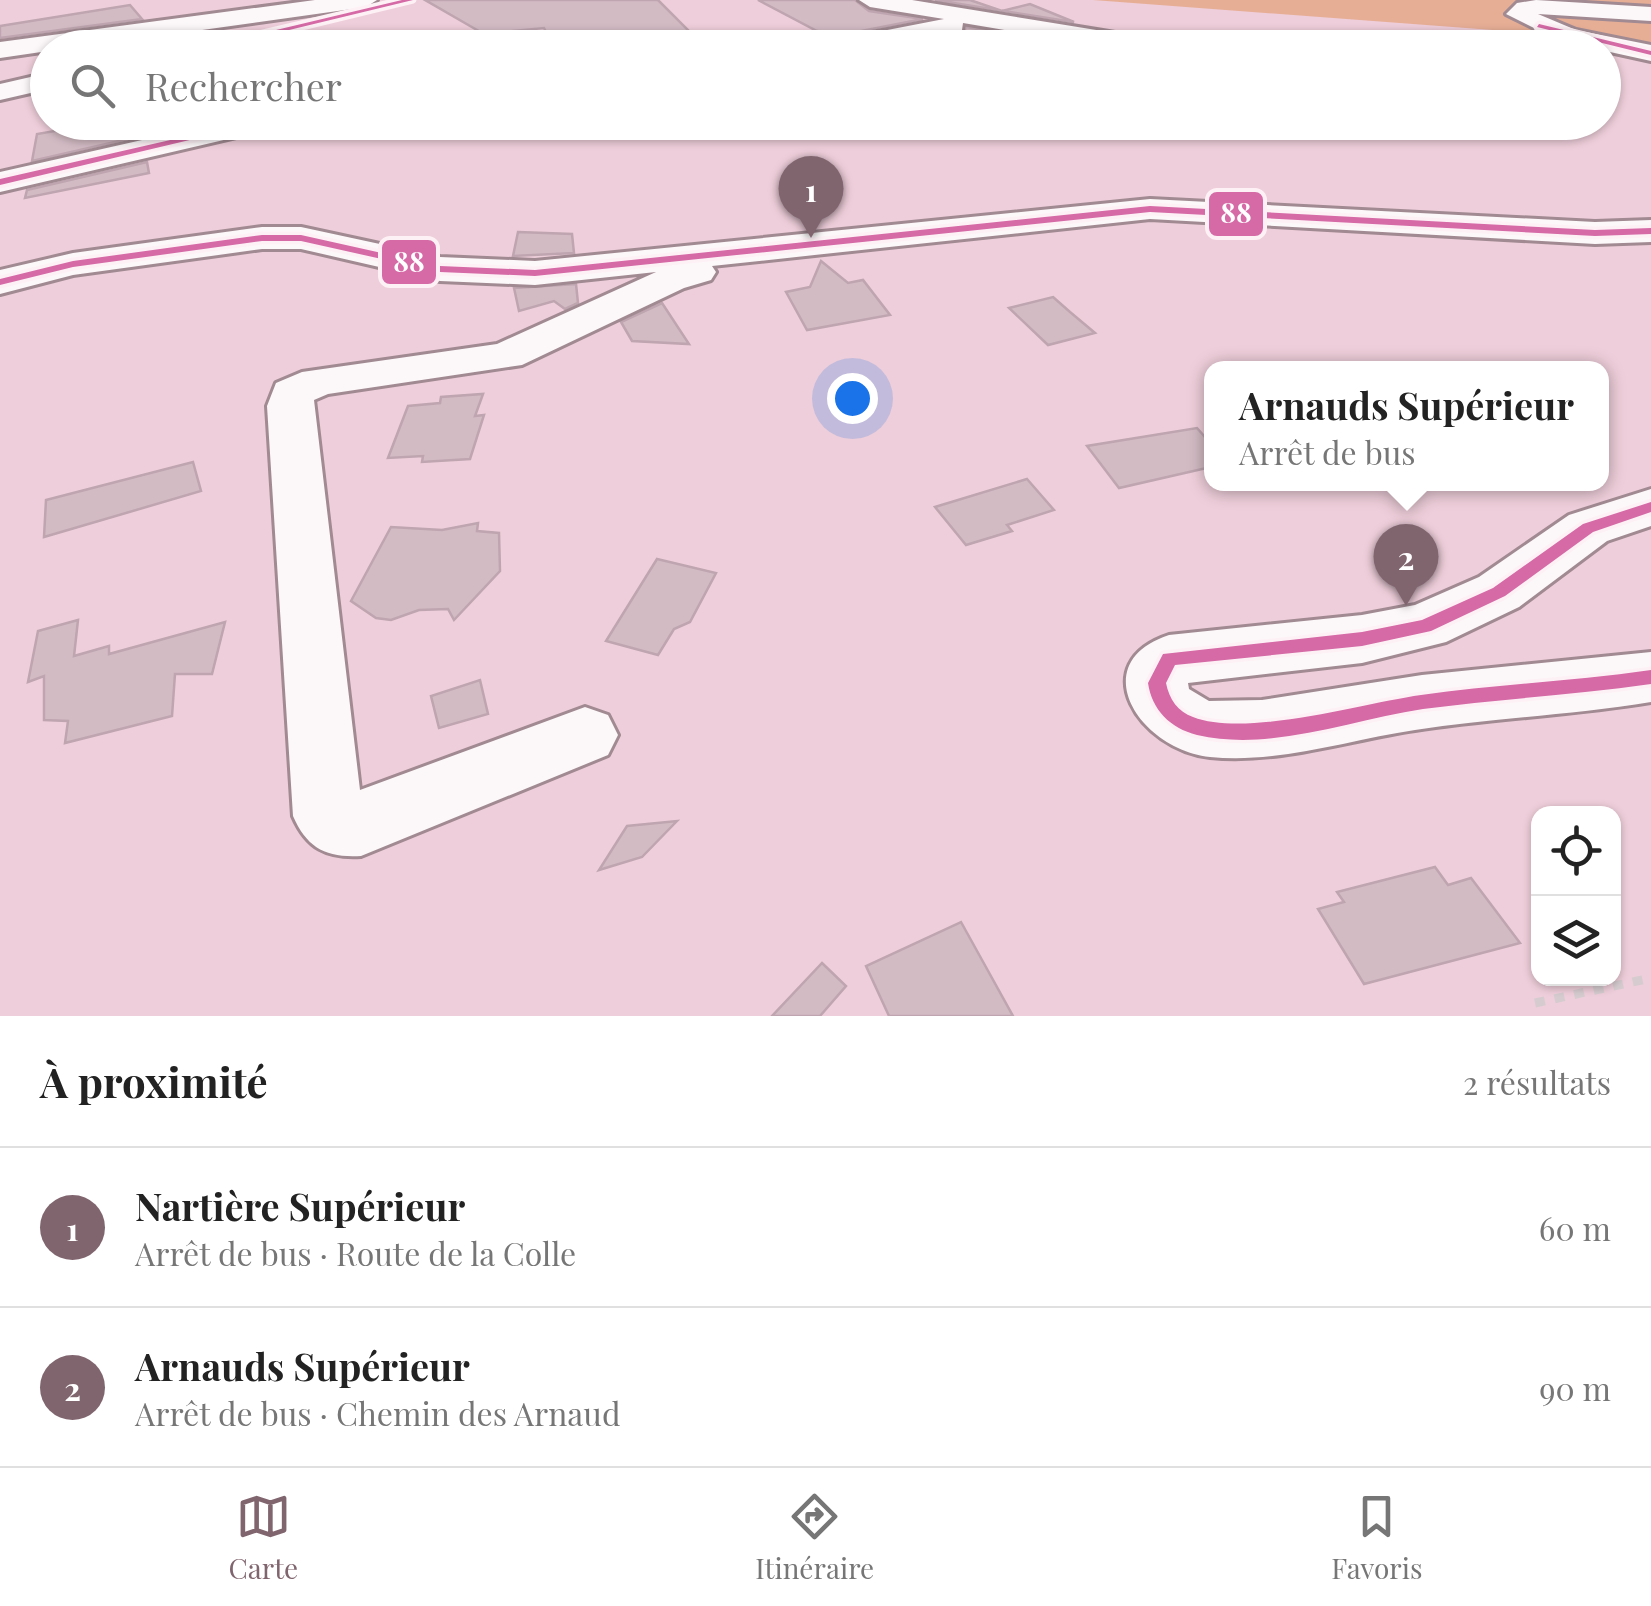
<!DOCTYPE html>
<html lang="fr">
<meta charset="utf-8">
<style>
body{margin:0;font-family:"Playfair Display",serif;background:#f2f2f2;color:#222}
.controls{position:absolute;right:30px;bottom:30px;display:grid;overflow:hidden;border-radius:20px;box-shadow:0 2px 8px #0004}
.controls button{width:90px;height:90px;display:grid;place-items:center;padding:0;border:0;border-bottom:2px solid #e0e0e0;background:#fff;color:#222;font:50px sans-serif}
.you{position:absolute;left:852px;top:398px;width:35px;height:35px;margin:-25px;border:8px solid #fff;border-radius:50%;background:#1a73e8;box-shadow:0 0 0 15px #1a73e833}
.badge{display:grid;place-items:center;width:65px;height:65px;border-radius:50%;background:#80656f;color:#fff;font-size:32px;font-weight:700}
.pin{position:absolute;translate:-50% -82px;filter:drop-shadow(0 2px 5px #0008)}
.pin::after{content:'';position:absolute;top:52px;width:35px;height:30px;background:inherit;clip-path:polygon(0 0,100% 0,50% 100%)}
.popup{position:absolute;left:1204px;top:361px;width:405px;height:130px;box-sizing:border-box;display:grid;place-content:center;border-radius:20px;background:#fff;filter:drop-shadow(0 2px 8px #0005);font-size:32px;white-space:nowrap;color:#767676}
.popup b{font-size:38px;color:#222}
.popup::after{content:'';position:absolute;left:50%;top:100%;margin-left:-20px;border:20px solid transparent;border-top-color:#fff}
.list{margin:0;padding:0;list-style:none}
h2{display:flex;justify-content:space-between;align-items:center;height:130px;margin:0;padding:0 40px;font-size:42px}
h2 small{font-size:32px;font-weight:400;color:#767676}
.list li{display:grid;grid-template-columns:65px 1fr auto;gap:30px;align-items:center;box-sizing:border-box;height:160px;padding:0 40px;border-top:2px solid #e0e0e0}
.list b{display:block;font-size:38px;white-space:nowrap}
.list p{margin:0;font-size:32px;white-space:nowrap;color:#767676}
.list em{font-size:32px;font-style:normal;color:#767676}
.icon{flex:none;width:55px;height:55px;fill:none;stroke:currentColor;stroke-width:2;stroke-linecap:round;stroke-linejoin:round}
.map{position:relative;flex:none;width:1651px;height:1016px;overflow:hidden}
.search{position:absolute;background:#fff;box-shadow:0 2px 8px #0004;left:30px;right:30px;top:30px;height:110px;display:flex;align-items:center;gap:25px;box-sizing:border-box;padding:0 35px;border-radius:55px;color:#767676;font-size:38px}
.sheet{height:450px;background:#fff}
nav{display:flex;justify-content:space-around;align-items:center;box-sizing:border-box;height:140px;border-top:2px solid #e0e0e0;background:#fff;font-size:28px;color:#767676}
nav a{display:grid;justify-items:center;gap:5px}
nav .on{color:#80656f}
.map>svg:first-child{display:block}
.green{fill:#e7ae96}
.building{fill:#d3bbc4;stroke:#bea5af;stroke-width:2.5}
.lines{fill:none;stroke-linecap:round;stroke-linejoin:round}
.minor-casing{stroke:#a18a92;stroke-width:6}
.path{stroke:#d6ccd0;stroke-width:9;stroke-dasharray:10 10;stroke-linecap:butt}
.minor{fill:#fcf8f9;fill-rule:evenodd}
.bus-1-casing{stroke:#fef1f6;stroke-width:7}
.bus-1{fill:#d56aa6;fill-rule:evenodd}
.line-badge{stroke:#fef1f6;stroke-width:4}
.badge-label{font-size:28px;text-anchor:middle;font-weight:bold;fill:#fff}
</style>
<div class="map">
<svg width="1651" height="1016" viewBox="0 0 1651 1016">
<rect width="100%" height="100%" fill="#eeceda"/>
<!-- green -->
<polygon class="green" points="1093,0 1651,0 1651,52 1545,34"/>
<!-- building -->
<g class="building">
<polygon points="425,0 658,0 695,37 611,48 581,48 578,44 554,47 544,28 484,34"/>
<polygon points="758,0 855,0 869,11 923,19 841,35 817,31"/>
<polygon points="935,0 970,0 1002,11 1030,4 1074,22 1073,22"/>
<polygon points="130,5 142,19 0,38 0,26"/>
<polygon points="966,27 1046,41 1037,48 897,48 963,34"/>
<polygon points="102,123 101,137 140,130 141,136 32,161 37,134"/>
<polygon points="147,162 149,173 25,198 27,190"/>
<polygon points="518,232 572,234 574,253 513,256"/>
<polygon points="821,261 848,283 863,280 890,315 807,330 786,292 810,287"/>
<polygon points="576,284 578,303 565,309 554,301 519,311 514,288"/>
<polygon points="1053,297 1070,312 1095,333 1048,345 1009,308"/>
<polygon points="662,303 689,344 632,341 621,322"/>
<polygon points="483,394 475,416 484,415 470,459 422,462 423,456 388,458 408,406 440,403 441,397"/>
<polygon points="1197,428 1211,444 1211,467 1119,488 1087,446"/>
<polygon points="193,462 201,491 44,537 46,500"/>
<polygon points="1027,479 1054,510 1007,525 1012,531 966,545 935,507"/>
<polygon points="478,523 477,531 499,533 500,571 454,620 448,609 419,610 391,620 376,618 351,601 391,527 442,530"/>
<polygon points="657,559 716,573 690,622 674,629 658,655 606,641"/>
<polygon points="78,620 74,656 109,646 109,654 225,622 212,674 175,674 172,716 65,743 68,721 44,720 44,676 28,682 38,631"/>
<polygon points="480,680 488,714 439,728 431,696"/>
<polygon points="677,821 642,857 599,870 627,826"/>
<polygon points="1435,867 1448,885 1471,878 1520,943 1364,984 1318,909 1344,902 1337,892"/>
<polygon points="961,922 1013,1016 889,1016 866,966"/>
<polygon points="822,963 846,986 820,1016 772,1016"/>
</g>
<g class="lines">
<!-- minor casing -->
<g class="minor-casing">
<g id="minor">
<polygon points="315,0 377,0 366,7 73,48 48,48 48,51 0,58 0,42"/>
<polygon points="859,0 912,0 1158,40 1170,48 1110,48 963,23 962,30 877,48 763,48 775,40 823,34 841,39 944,19 870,7"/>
<polygon points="1536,0 1651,7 1651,21 1538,14 1576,30 1651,45 1651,61 1560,41 1506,14 1517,3"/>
<polygon points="48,73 48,89 0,100 0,84"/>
<polygon points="222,122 279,122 275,128 0,192 0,172"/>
<path d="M1150 199 1595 222 1651 220V242L1595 244 1150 219 712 266 716 272 711 280 684 288 522 365 328 394 314 400 360 790 585 707 608 715 618 735 608 755 361 856C326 858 307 848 293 816L267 406 276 383 302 372 497 344 656 272 535 285 440 281 301 249H262L73 275 0 294V270L73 253 262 227H301L440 257 535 261Z"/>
<path d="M1651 489V526L1607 541 1519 607 1446 642 1362 663 1188 683 1189 689 1209 701 1262 700 1422 675 1651 652V702C1573 715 1493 718 1415 730 1348 740 1278 764 1210 757 1139 749 1084 663 1169 635L1362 615 1415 605 1479 577 1569 515Z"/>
</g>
</g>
<!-- path -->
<polyline class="path" points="1535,1003 1651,978"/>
<!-- minor -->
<use href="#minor" class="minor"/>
<!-- bus-1 casing -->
<g class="bus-1-casing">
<g id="bus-1">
<polygon points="402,0 413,0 215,48 200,48"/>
<polygon points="1539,24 1651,51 1651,55 1537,27"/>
<polygon points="249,122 266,122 0,185 0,179"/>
<polygon points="1150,206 1595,230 1651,228 1651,234 1595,236 1150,212 535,276 440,272 301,241 262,241 73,267 0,285 0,279 73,261 262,235 301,235 440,266 535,270"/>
<path d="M1651 502V512L1593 532 1505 596 1431 631 1362 646 1175 665 1166 683C1169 699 1178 712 1193 717 1247 738 1363 703 1421 695 1498 684 1575 681 1651 670V684C1575 695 1499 699 1423 709 1350 720 1271 752 1197 735 1170 728 1152 710 1148 683L1163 654 1362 632 1422 620 1493 588 1583 524Z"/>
</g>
</g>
<!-- bus-1 -->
<use href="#bus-1" class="bus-1"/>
</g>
<g class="line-badge">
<rect x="1207" y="190" width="58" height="48" rx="10" fill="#d56aa6"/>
<rect x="380" y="238" width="58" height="48" rx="10" fill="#d56aa6"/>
</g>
<g class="badge-label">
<text x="1236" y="223">88</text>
<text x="409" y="272">88</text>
</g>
</svg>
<div class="controls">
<button><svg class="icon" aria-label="locate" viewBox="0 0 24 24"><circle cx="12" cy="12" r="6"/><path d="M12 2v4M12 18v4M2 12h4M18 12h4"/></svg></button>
<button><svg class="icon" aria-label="layers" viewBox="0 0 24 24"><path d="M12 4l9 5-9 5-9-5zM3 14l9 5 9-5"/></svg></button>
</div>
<div class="you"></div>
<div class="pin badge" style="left:811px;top:238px">1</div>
<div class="pin badge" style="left:1406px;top:606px">2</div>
<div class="popup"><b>Arnauds Supérieur</b>Arrêt de bus</div>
<div class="search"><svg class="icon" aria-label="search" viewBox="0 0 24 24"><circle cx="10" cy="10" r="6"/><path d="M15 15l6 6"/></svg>Rechercher</div>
</div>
<section class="sheet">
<h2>À proximité<small>2 résultats</small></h2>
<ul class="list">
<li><span class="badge">1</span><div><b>Nartière Supérieur</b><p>Arrêt de bus · Route de la Colle</p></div><em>60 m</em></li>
<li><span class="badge">2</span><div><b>Arnauds Supérieur</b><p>Arrêt de bus · Chemin des Arnaud</p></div><em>90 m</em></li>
</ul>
</section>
<nav>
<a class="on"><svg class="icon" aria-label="map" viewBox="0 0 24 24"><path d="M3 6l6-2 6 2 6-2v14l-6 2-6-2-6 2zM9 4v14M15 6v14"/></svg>Carte</a>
<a><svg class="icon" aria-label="directions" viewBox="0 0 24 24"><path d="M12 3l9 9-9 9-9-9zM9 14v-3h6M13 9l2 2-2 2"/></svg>Itinéraire</a>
<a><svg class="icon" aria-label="saved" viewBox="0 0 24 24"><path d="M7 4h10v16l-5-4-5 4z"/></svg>Favoris</a>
</nav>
